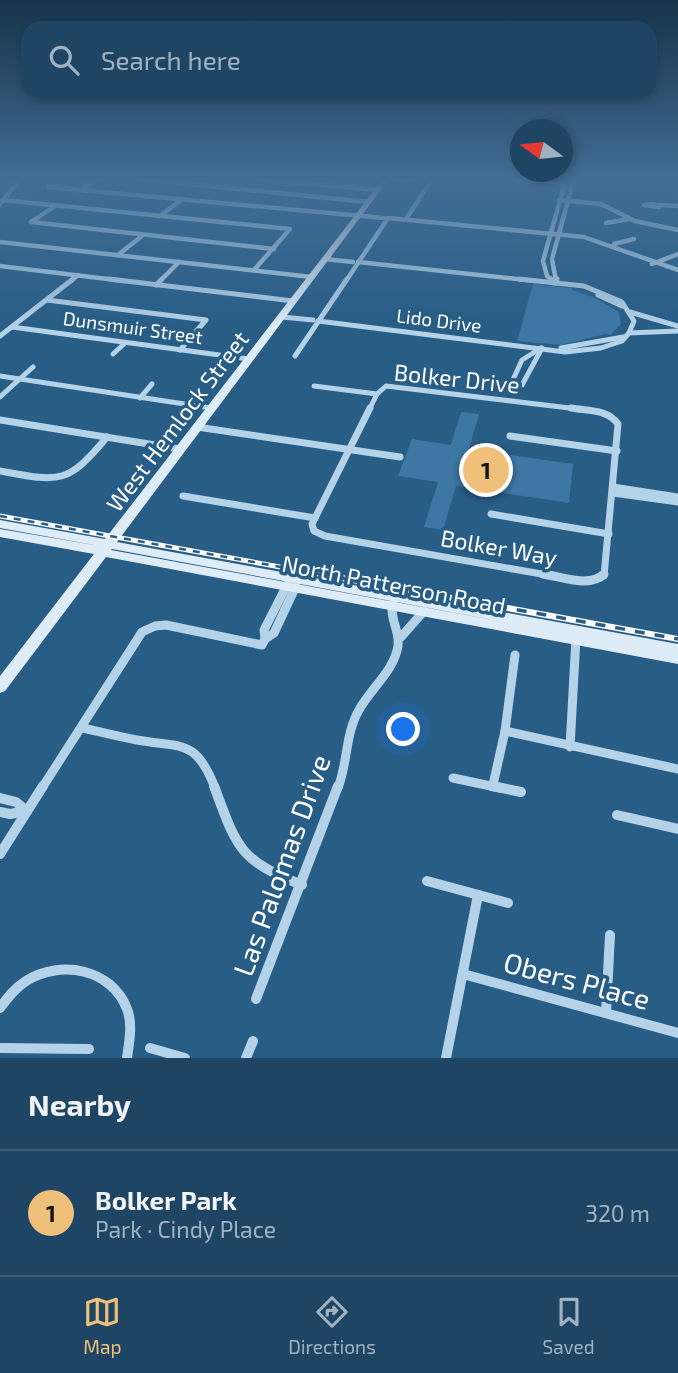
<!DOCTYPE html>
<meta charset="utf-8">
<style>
body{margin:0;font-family:"Exo 2",sans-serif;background:#264d6a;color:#f1f3f6}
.compass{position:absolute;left:510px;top:119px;width:63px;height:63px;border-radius:50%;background:#1e4664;box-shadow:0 4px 10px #0003;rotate:285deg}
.you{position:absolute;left:404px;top:730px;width:24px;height:24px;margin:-18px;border:5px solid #fff;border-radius:50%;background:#1a73e8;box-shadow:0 0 0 10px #1a73e833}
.badge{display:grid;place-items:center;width:46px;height:46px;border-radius:50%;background:#efc07a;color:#111;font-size:23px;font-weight:700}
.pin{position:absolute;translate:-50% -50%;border:4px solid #fff;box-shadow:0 2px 7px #0006}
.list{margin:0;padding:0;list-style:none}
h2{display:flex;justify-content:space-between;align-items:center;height:91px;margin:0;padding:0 28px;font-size:30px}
h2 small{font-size:23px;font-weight:400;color:#a1b1bf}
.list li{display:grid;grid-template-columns:46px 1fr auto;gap:21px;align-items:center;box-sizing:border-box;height:126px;padding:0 28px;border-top:2px solid #3c5e78}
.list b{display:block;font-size:26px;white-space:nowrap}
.list p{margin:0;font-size:23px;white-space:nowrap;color:#a1b1bf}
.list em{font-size:23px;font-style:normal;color:#a1b1bf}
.icon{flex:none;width:38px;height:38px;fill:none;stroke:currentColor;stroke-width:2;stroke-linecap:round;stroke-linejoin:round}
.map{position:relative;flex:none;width:678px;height:1058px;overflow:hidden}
.search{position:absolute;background:#1e4664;box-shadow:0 4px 10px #0003;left:21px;right:21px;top:21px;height:77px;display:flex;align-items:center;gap:18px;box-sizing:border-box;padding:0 24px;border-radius:21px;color:#a1b1bf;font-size:26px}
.sheet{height:217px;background:#1e4664}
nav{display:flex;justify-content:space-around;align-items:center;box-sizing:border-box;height:98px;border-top:2px solid #3c5e78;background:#1e4664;font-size:19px;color:#a1b1bf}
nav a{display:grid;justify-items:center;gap:4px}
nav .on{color:#efc07a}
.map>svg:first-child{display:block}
.green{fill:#3d77a3}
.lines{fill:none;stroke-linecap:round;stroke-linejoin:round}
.street-far4{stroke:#b4d2e8;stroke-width:4.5}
.street-far3{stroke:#b4d2e8;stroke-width:5}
.street-far2{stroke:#b4d2e8;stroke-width:7}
.street-far1{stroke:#b4d2e8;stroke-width:9}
.street{stroke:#b4d2e8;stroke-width:10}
.secondary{fill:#deecf7;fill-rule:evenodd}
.rail-far1-casing{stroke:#fff;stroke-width:5}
.rail-casing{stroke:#fff;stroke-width:6}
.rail-far1{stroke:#285d86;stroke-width:2.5;stroke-dasharray:7;stroke-linecap:butt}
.rail{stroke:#285d86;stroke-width:3.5;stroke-dasharray:10;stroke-linecap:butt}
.labels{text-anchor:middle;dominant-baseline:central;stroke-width:7;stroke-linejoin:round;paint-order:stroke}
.far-street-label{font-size:19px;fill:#fff;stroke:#285d86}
.street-label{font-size:23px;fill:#fff;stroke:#285d86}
.near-street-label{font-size:28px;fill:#fff;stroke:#285d86}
</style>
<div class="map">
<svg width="678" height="1058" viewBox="0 0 678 1058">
<rect width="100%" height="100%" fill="#285d86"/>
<!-- green -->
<g class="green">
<polygon points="533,284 572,288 572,290 593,297 619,312 621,324 610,335 606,334 561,345 517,341"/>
<polygon points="461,412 479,414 469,449 573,464 569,503 456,486 443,530 424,527 438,482 398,476 412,439 451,445"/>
</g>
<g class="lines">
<!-- street-far4 -->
<g class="street-far4">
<polyline points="140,179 368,202"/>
<polyline points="256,179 378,190"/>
<polyline points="397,179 410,180"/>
<polyline points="518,179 566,183"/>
<polyline points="48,187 384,218"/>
<polyline points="80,190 97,179"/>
<polyline points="3,200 290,229 254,270"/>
<polyline points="559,200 601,204 635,221 678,230"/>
<polyline points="0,204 20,179"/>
<polygon points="654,204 659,207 644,205"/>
<polyline points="658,205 678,206"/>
<polyline points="160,216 181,200"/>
<polyline points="406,219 432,179"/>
<polyline points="31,222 274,249"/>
<polyline points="31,222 55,206"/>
<polyline points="606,223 629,219"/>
<polyline points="0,242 312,277"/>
<polyline points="614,244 634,239"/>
<polyline points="118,255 143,235"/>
<polyline points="325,259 353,262"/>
<polyline points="358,262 535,281"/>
<polyline points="652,264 678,254"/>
<polyline points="0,266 124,281"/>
<polyline points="71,281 78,275"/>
<polyline points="160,281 179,262"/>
<polyline points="346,281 388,218 584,237 678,270"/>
<polyline points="553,281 547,276 543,261 566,179"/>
<polyline points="556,281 552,259 574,179"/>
</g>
<!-- street-far3 -->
<g class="street-far3">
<polyline points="109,279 293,301"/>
<polyline points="519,279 584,286 622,302 634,321 629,333"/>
<polyline points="551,279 555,283"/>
<polyline points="556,283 557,279"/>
<polyline points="156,285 162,279"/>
<polyline points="598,295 622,306"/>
<polyline points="47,300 206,320 180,350"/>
<polyline points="630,312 678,326"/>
<polyline points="282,317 313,320"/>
<polyline points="318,321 565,352 601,348 622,341 629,333 678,331"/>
<polyline points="12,327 249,359"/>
<polyline points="0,336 73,279"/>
<polyline points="561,348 623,337"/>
<polyline points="113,354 125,343"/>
<polyline points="295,356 347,279"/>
<polyline points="0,376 211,408"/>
<polyline points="511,384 522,360 541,348"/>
<polyline points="522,385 542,348"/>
<polyline points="314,386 377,394"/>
<polyline points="0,397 33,367"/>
<polyline points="140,398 152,384"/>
<polyline points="369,410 377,394 386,386 586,410"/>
</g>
<!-- street-far2 -->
<g class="street-far2">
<polyline points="370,408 312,524 314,531 325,536 553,576"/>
<path d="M571 408C588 411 607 409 618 424L604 576"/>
<polyline points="0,420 180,449"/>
<polyline points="197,427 400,457"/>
<polyline points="510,436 617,451"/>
<path d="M0 471C60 482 67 485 107 437"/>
<polyline points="613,487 678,497"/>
<polyline points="613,493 678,502"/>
<polyline points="183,496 315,518"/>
<polyline points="491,514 609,534"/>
</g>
<!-- street-far1 -->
<g class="street-far1">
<path d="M543 574C562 577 590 588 604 574"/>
<polyline points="401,637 424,611"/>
<polyline points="265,639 264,630 288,583"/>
<path d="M83 728C101 732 119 737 137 740 181 748 196 738 215 788"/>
<polyline points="505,731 678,769"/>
<polyline points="570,747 576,638"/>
<polyline points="453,778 500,788"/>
<polyline points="493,785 505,731 515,655"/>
<polyline points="42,788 142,632 155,626 166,625 262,645 265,639 274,633 296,586"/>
<path d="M338 788C348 762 345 734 359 710 371 688 394 671 398 646 400 631 389 618 393 604"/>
</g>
<!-- street -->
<g class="street">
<path d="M214 786C237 847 238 860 302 885"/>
<polyline points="492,786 521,792"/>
<polyline points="0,798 16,802 27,811"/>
<polyline points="0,812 10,814 27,811"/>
<polyline points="617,815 678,829"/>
<polyline points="0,854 43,786"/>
<polyline points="427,881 508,903"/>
<polyline points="463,974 678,1033"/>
<polyline points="256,999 338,786"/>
<path d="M0 1008C8 997 15 988 26 981 61 959 112 969 127 1009 133 1024 129 1043 127 1058"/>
<polyline points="606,1013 610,935"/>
<polyline points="0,1048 89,1049"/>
<polyline points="150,1048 185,1058"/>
<polyline points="246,1058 253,1041"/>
<polyline points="446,1058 478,895"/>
</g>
<!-- secondary -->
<path class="secondary" d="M383 179H389L117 542 678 644V664L106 557 5 691 0 693V676L94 554 0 537V529L100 546 0 528V520L105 539ZM112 549 526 626 111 550Z"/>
<!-- rail-far1 casing -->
<g class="rail-far1-casing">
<polyline id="rail-far1" points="0,516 330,576"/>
</g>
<!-- rail casing -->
<g class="rail-casing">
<polyline id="rail" points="320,574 678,639"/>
</g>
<!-- rail-far1 -->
<use href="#rail-far1" class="rail-far1"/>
<!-- rail -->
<use href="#rail" class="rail"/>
</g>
<!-- sky -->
<linearGradient id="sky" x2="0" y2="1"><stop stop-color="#16334a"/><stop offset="0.55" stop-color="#426d95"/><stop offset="1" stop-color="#426d95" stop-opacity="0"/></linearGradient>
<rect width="678" height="327" fill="url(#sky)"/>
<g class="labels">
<!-- far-street labels -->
<g class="far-street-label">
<text transform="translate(439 320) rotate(7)">Lido Drive</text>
<text transform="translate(133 327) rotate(8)">Dunsmuir Street</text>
</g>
<!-- street labels -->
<g class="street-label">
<text transform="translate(457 378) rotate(6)">Bolker Drive</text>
<text transform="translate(177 421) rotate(-53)">West Hemlock Street</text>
<text transform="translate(499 547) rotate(10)">Bolker Way</text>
<text transform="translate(394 584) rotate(11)">North Patterson Road</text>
</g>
<!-- near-street labels -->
<g class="near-street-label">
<text transform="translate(281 865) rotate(-70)">Las Palomas Drive</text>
<text transform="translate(577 980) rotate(15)">Obers Place</text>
</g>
</g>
</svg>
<svg class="compass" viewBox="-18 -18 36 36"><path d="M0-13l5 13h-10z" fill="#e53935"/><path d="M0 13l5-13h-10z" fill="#a1b1bf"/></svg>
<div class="you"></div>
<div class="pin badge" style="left:486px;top:470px">1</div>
<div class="search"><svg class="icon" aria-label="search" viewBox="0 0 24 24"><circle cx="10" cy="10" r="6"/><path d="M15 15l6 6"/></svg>Search here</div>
</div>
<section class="sheet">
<h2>Nearby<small></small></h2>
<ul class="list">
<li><span class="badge">1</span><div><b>Bolker Park</b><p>Park · Cindy Place</p></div><em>320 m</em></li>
</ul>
</section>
<nav>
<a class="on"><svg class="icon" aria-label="map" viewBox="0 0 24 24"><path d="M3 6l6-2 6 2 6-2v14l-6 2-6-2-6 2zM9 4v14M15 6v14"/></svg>Map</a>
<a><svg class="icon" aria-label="directions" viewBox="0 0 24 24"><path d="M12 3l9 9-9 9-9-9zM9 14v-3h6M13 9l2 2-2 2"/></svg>Directions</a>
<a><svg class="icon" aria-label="saved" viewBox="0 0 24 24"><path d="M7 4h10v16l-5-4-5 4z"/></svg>Saved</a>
</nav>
